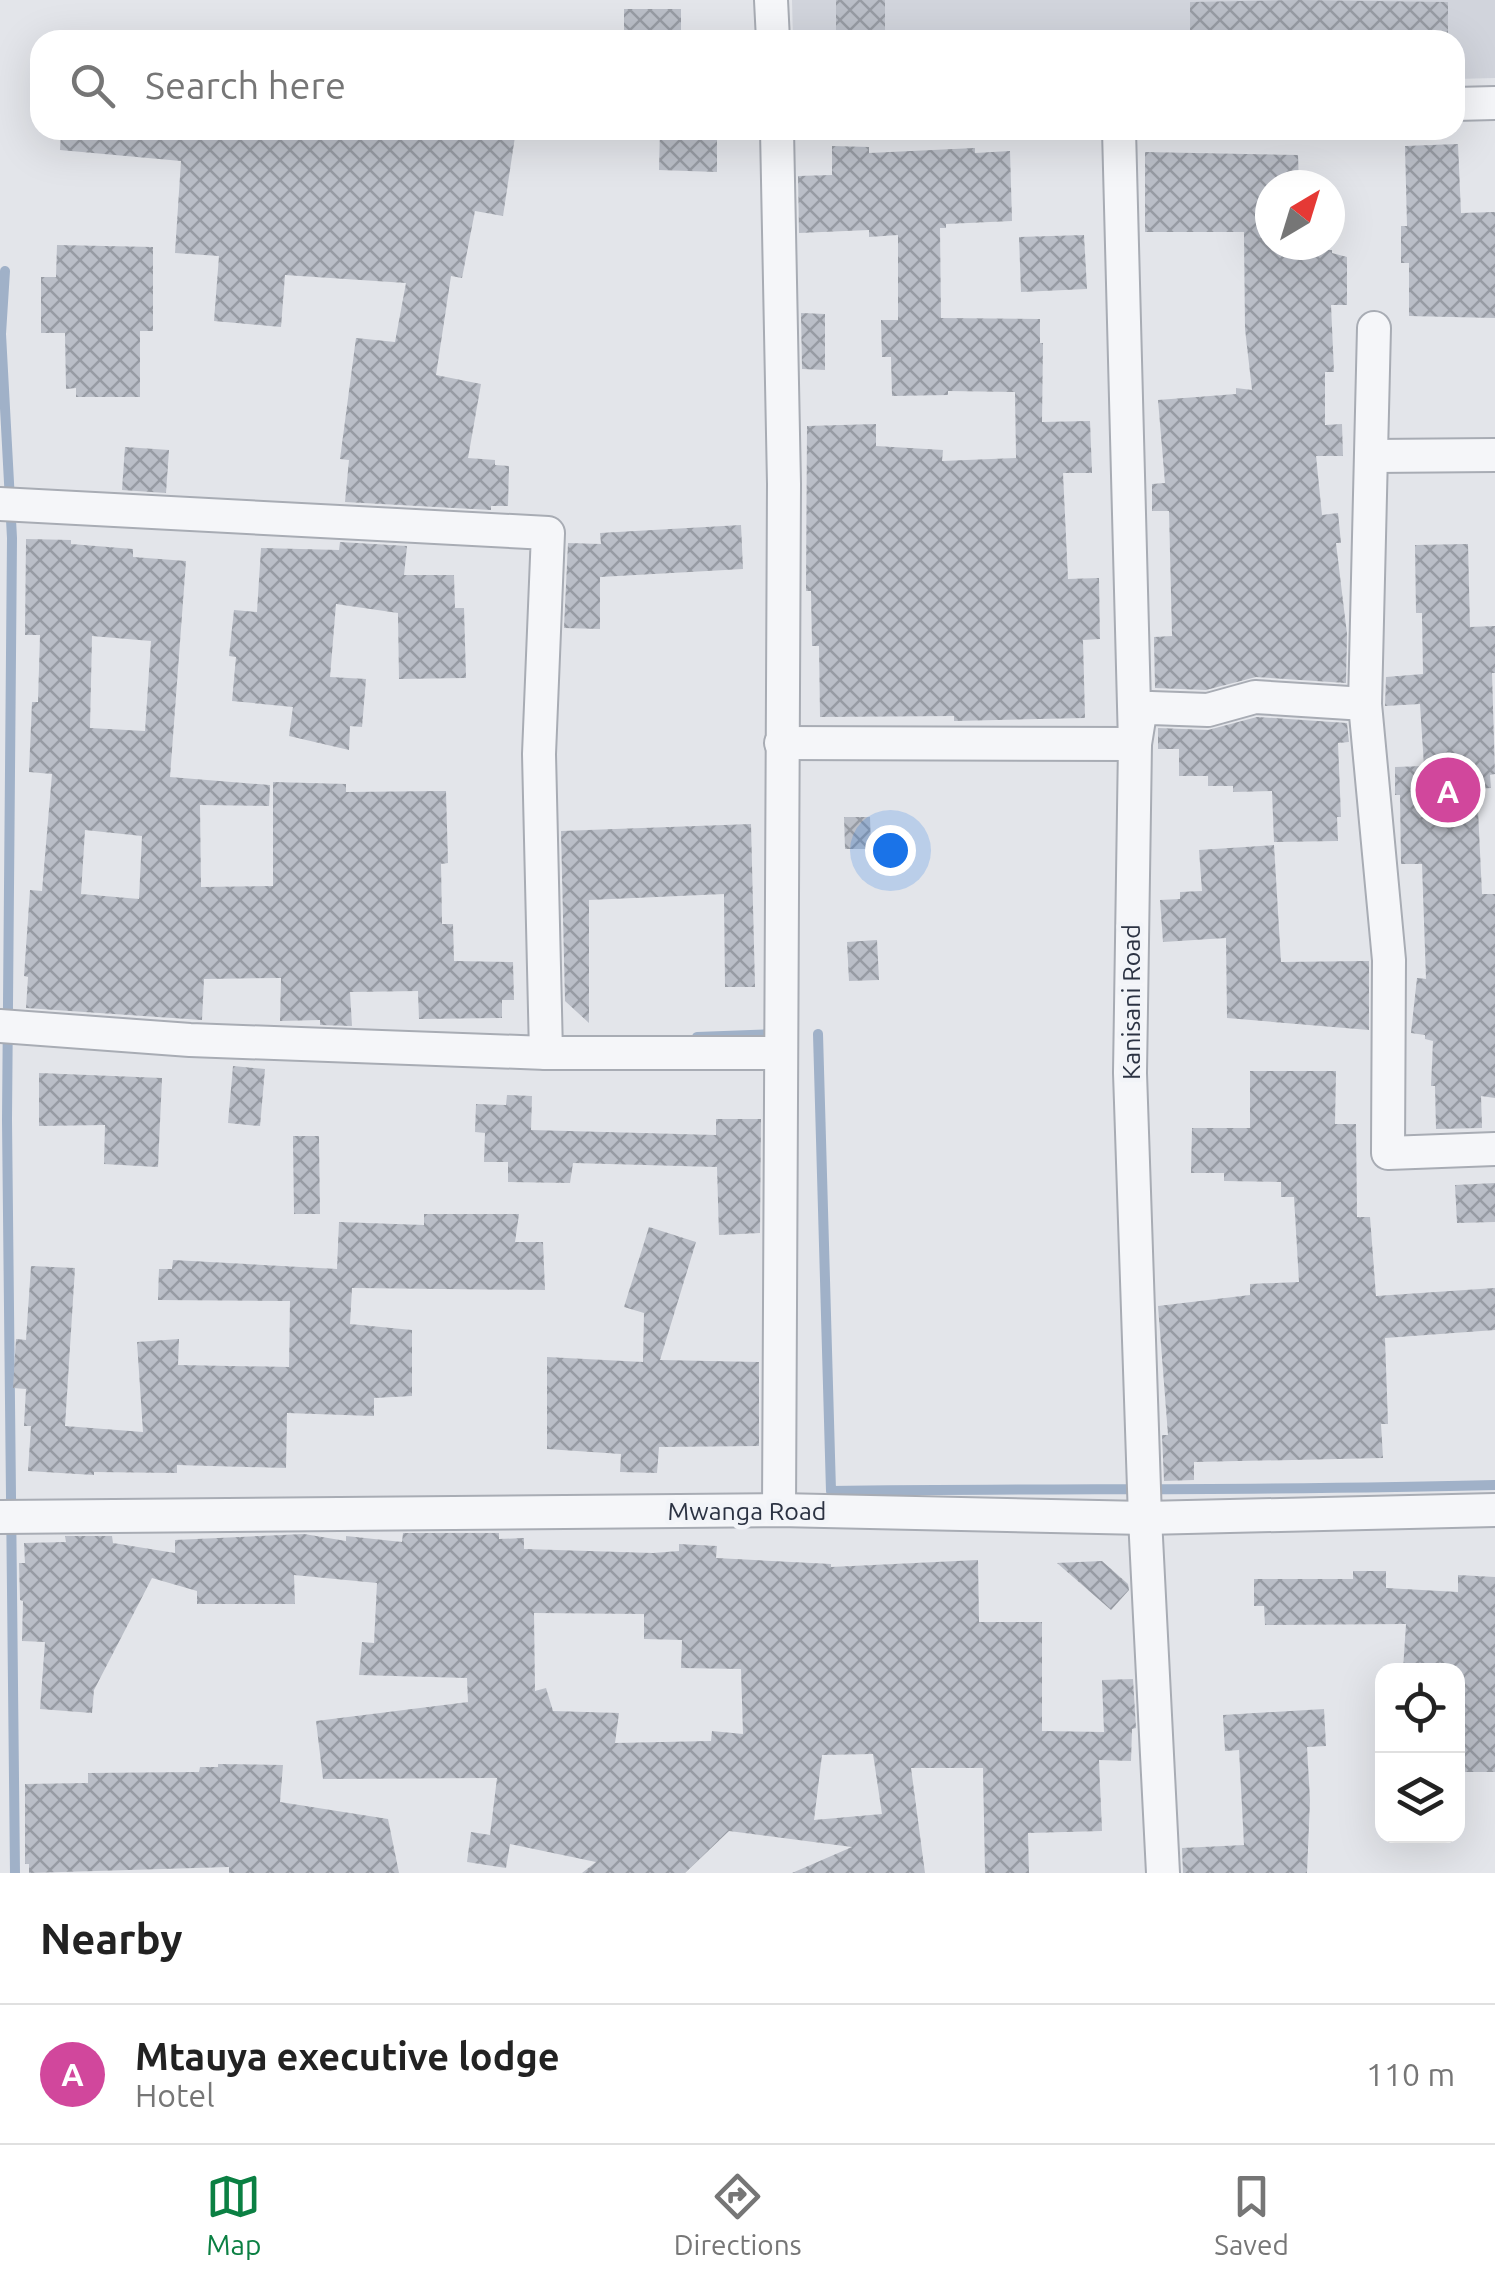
<!DOCTYPE html>
<style>
body{margin:0;font-family:Ubuntu,sans-serif;background:#f6f6f6;color:#222}
.controls{position:absolute;right:30px;bottom:30px;display:grid;overflow:hidden;border-radius:20px;box-shadow:0 10px 40px #0002}
.controls button{width:90px;height:90px;display:grid;place-items:center;padding:0;border:0;border-bottom:2px solid #e0e0e0;background:#fff;color:#222;font:50px sans-serif}
.compass{position:absolute;left:1255px;top:170px;width:90px;height:90px;border-radius:50%;background:#fff;box-shadow:0 10px 40px #0002;rotate:38deg}
.you{position:absolute;left:890px;top:850px;width:35px;height:35px;margin:-25px;border:8px solid #fff;border-radius:50%;background:#1a73e8;box-shadow:0 0 0 15px #1a73e833}
.badge{display:grid;place-items:center;width:65px;height:65px;border-radius:50%;background:#0b8043;color:#fff;font-size:32px;font-weight:700}
.pin{position:absolute;translate:-50% -50%;border:5px solid #fff;box-shadow:0 2px 10px #0006}
.list{margin:0;padding:0;list-style:none}
h2{display:flex;justify-content:space-between;align-items:center;height:130px;margin:0;padding:0 40px;font-size:42px}
h2 small{font-size:32px;font-weight:400;color:#767676}
.list li{display:grid;grid-template-columns:65px 1fr auto;gap:30px;align-items:center;box-sizing:border-box;height:140px;padding:0 40px;border-top:2px solid #e0e0e0}
.list b{display:block;font-size:38px;white-space:nowrap}
.list p{margin:0;font-size:32px;white-space:nowrap;color:#767676}
.list em{font-size:32px;font-style:normal;color:#767676}
.icon{flex:none;width:55px;height:55px;fill:none;stroke:currentColor;stroke-width:2;stroke-linecap:round;stroke-linejoin:round}
.map{position:relative;flex:none;width:1495px;height:1873px;overflow:hidden}
.search{position:absolute;background:#fff;box-shadow:0 10px 40px #0002;left:30px;right:30px;top:30px;height:110px;display:flex;align-items:center;gap:25px;box-sizing:border-box;padding:0 35px;border-radius:30px;color:#767676;font-size:38px}
.sheet{height:270px;background:#fff}
nav{display:flex;justify-content:space-around;align-items:center;box-sizing:border-box;height:140px;border-top:2px solid #e0e0e0;background:#fff;font-size:28px;color:#767676}
nav a{display:grid;justify-items:center;gap:5px}
nav .on{color:#0b8043}
.map>svg:first-child{display:block}
.built{fill:#d1d4dc}
.lines{fill:none;stroke-linecap:round;stroke-linejoin:round}
.stream{stroke:#a0b1c8;stroke-width:10}
.building{fill:url(#building-cross-hatch);fill-rule:evenodd}
.minor-casing{stroke:#a8acb4;stroke-width:36}
.minor{stroke:#f5f6f9;stroke-width:32}
.labels{text-anchor:middle;dominant-baseline:central;stroke-width:9;stroke-linejoin:round;paint-order:stroke}
.street-label{font-size:25px;fill:#2b3242;stroke:#f2f4f8}
</style>
<div class="map">
<svg width="1495" height="1873" viewBox="0 0 1495 1873">
<defs>
<pattern id="building-cross-hatch" width="8" height="8" patternUnits="userSpaceOnUse" patternTransform="scale(2.5)"><rect width="8" height="8" fill="#babec7"/><path d="M0 0l8 8M0 8l8-8" fill="none" stroke="#979ba3"/></pattern>
</defs>
<rect width="100%" height="100%" fill="#e3e5ea"/>
<!-- built -->
<polygon class="built" points="792,0 1495,0 1495,78 1455,79 1455,40 793,40"/>
<g class="lines">
<!-- stream -->
<g class="stream">
<polyline points="5,271 1,334 12,538 7,1120 15,1873"/>
<path d="M818 1034 831 1491C1052 1488 1273 1491 1495 1485"/>
<polyline points="697,1037 775,1034"/>
</g>
</g>
<!-- building -->
<g class="building">
<rect x="836" y="0" width="49" height="40"/>
<polygon points="1296,0 1448,2 1448,40 1336,40 1336,33 1268,31 1269,40 1190,40 1190,2"/>
<rect x="624" y="9" width="57" height="31"/>
<polygon points="61,130 516,130 503,216 475,211 462,278 451,276 436,375 481,384 468,458 495,460 495,465 509,466 508,506 491,506 491,510 345,502 349,460 340,459 356,338 395,342 406,283 285,275 281,327 214,321 219,256 175,253 181,161 60,150"/>
<polygon points="660,130 717,130 717,172 659,170"/>
<polygon points="1458,144 1461,213 1495,212 1495,318 1409,316 1409,263 1401,263 1401,226 1407,226 1405,146"/>
<polygon points="832,146 869,147 869,153 975,148 975,153 1010,151 1012,221 946,224 946,228 940,228 941,318 1040,319 1040,343 1043,343 1042,422 1090,421 1092,473 1063,473 1068,579 1099,578 1100,639 1083,640 1085,718 954,721 954,716 820,717 819,646 812,646 811,591 806,591 807,426 876,424 876,446 943,450 942,461 1016,458 1015,392 948,391 948,395 892,396 891,357 882,357 881,320 898,320 898,235 869,237 869,230 799,233 798,176 832,175"/>
<polygon points="1145,152 1298,155 1299,185 1270,185 1270,248 1332,250 1332,253 1347,257 1347,305 1331,305 1334,372 1325,372 1325,425 1342,424 1343,456 1316,456 1322,515 1338,513 1341,543 1336,543 1347,634 1346,683 1256,677 1206,690 1155,688 1154,637 1172,636 1169,511 1152,511 1152,484 1165,483 1158,400 1236,394 1236,388 1252,390 1245,329 1244,232 1145,232"/>
<polygon points="1084,235 1087,289 1021,292 1019,237"/>
<polygon points="57,245 153,247 153,331 140,331 140,397 76,397 76,388 66,389 65,333 41,333 41,277 56,277"/>
<polygon points="801,313 825,314 825,370 802,369"/>
<polygon points="125,447 169,450 166,493 122,490"/>
<polygon points="741,525 743,569 600,577 600,629 564,628 568,543 601,544 600,533"/>
<path d="M26 539 71 540V544L133 549V557L186 561 170 777 270 785 269 806 200 805 201 887 273 886V782L346 784V792L446 791 448 863 441 864 442 924H453L454 961 513 962 514 1000H502V1018L419 1019 418 991 350 992 352 1026 320 1025V1020L280 1021 281 978 204 979 202 1020 26 1008 28 977 24 976 30 890 42 891 52 774 29 772 32 702H38L40 635H25ZM92 636 151 641 145 731 90 728ZM85 830 142 836 139 899 81 894Z"/>
<polygon points="340,542 407,546 404,575 454,575 455,608 464,608 466,678 399,679 398,613 336,604 330,677 366,679 362,727 350,726 349,750 289,736 293,707 232,701 236,657 229,656 234,610 257,612 261,548 339,550"/>
<polygon points="1468,544 1470,627 1495,626 1495,673 1492,673 1495,774 1490,775 1491,788 1477,789 1482,894 1495,894 1495,1098 1481,1096 1482,1128 1436,1129 1435,1086 1431,1086 1433,1041 1425,1039 1425,1035 1411,1033 1417,978 1426,979 1422,864 1401,864 1400,795 1395,795 1395,767 1424,766 1420,704 1385,706 1386,677 1423,674 1422,613 1416,613 1415,545"/>
<polygon points="1257,717 1347,723 1349,742 1338,743 1341,817 1337,817 1338,841 1274,842 1272,791 1233,792 1233,786 1208,786 1208,776 1179,776 1179,749 1158,749 1158,728 1208,730"/>
<polygon points="844,817 870,817 871,849 845,849"/>
<polygon points="751,824 755,987 725,987 724,894 589,900 589,1023 565,1001 561,831"/>
<polygon points="1274,845 1281,962 1369,961 1369,1030 1227,1018 1226,938 1163,942 1160,900 1180,899 1180,892 1202,891 1199,850"/>
<polygon points="877,940 879,980 849,981 847,942"/>
<polygon points="233,1066 265,1069 260,1126 228,1123"/>
<polygon points="1250,1071 1336,1071 1335,1124 1356,1124 1357,1217 1370,1217 1376,1296 1495,1288 1495,1330 1385,1338 1388,1424 1381,1424 1383,1458 1194,1462 1194,1480 1164,1481 1162,1435 1168,1435 1158,1306 1250,1295 1250,1284 1299,1282 1294,1197 1281,1197 1281,1182 1224,1181 1224,1173 1191,1173 1192,1128 1250,1128"/>
<polygon points="39,1073 162,1078 158,1167 104,1164 105,1125 39,1126"/>
<polygon points="507,1095 532,1096 531,1130 716,1135 716,1119 761,1119 760,1233 719,1235 717,1167 573,1163 570,1183 508,1182 508,1162 484,1162 485,1133 475,1132 476,1104 506,1105"/>
<polygon points="293,1136 319,1136 320,1214 294,1214"/>
<polygon points="1495,1183 1495,1222 1457,1223 1455,1185"/>
<polygon points="424,1214 519,1214 515,1242 543,1242 545,1290 352,1288 350,1324 412,1330 412,1396 374,1398 374,1416 287,1413 286,1468 177,1465 177,1473 94,1472 94,1475 28,1471 31,1426 24,1426 26,1389 13,1388 16,1339 26,1340 31,1266 75,1268 65,1426 143,1432 137,1342 179,1339 178,1365 289,1367 290,1301 158,1300 159,1269 172,1269 173,1260 337,1269 339,1222 424,1225"/>
<polygon points="649,1227 696,1242 660,1360 759,1362 759,1446 659,1447 657,1473 620,1472 621,1454 547,1449 547,1357 643,1362 644,1313 624,1307"/>
<path d="M403 1533H499V1539L524 1538V1549L653 1553 679 1551V1544L717 1546 716 1558 831 1564V1567L978 1560 979 1622H1042V1731L1104 1732 1102 1680 1133 1679 1136 1728 1132 1729 1131 1761 1099 1760 1102 1831 1028 1833 1029 1873H985L983 1768H911L925 1873H792L852 1847 729 1831 685 1873H582L596 1862 510 1844 506 1868 467 1862 471 1832 490 1835 497 1778 323 1779 316 1721 468 1702 467 1678 359 1675 362 1642 374 1643 377 1583 294 1575 295 1604H197V1591L152 1578 94 1690 92 1713 40 1709 45 1642 22 1641 23 1601 20 1600 19 1563H25L24 1543 66 1542 65 1536H112L113 1543 175 1553V1540L304 1534 346 1541V1536L402 1542ZM534 1613 644 1614V1639L682 1640 681 1668 741 1669 743 1734 712 1731 711 1741 615 1743 619 1713 553 1711 546 1688 535 1691ZM873 1754 882 1814 814 1820 822 1755Z"/>
<polygon points="1102,1561 1128,1584 1129,1590 1111,1610 1057,1563"/>
<polygon points="1353,1571 1386,1571 1386,1588 1458,1592 1458,1575 1495,1577 1495,1772 1463,1772 1461,1681 1458,1681 1458,1670 1403,1670 1406,1624 1265,1625 1264,1606 1254,1606 1254,1579 1353,1579"/>
<polygon points="1324,1709 1326,1746 1307,1747 1310,1800 1307,1873 1183,1873 1182,1848 1244,1845 1239,1750 1225,1751 1223,1715"/>
<polygon points="218,1764 283,1765 280,1802 388,1819 399,1873 229,1873 229,1867 29,1873 29,1864 25,1864 25,1784 88,1783 88,1773 199,1772 200,1767 218,1767"/>
</g>
<g class="lines">
<!-- minor casing -->
<g class="minor-casing">
<g id="minor">
<polyline points="771,0 773,40"/>
<polyline points="1455,104 1495,103"/>
<polyline points="777,130 784,484 779,1510"/>
<polyline points="1119,130 1135,744 1130,1073 1145,1518 1163,1873"/>
<polyline points="1374,328 1365,704 1389,960 1388,1153 1495,1149"/>
<polyline points="1373,456 1495,455"/>
<polyline points="0,504 548,533 539,754 546,1053"/>
<polyline points="781,743 1135,744 1140,713 1151,708 1208,710 1255,697 1365,704"/>
<polyline points="0,1026 190,1040 546,1053 781,1053"/>
<polyline points="0,1517 779,1510 1145,1518 1495,1510"/>
</g>
</g>
<!-- minor -->
<use href="#minor" class="minor"/>
</g>
<g class="labels">
<!-- street labels -->
<g class="street-label">
<text transform="translate(1131 1002) rotate(-90)">Kanisani Road</text>
<text x="747" y="1511">Mwanga Road</text>
</g>
</g>
</svg>
<div class="controls">
<button><svg class="icon" aria-label="locate" viewBox="0 0 24 24"><circle cx="12" cy="12" r="6"/><path d="M12 2v4M12 18v4M2 12h4M18 12h4"/></svg></button>
<button><svg class="icon" aria-label="layers" viewBox="0 0 24 24"><path d="M12 4l9 5-9 5-9-5zM3 14l9 5 9-5"/></svg></button>
</div>
<svg class="compass" viewBox="-18 -18 36 36"><path d="M0-13l5 13h-10z" fill="#e53935"/><path d="M0 13l5-13h-10z" fill="#767676"/></svg>
<div class="you"></div>
<div class="pin badge" style="left:1448px;top:790px;background:#d1479c">A</div>
<div class="search"><svg class="icon" aria-label="search" viewBox="0 0 24 24"><circle cx="10" cy="10" r="6"/><path d="M15 15l6 6"/></svg>Search here</div>
</div>
<section class="sheet">
<h2>Nearby<small></small></h2>
<ul class="list">
<li><span class="badge" style="background:#d1479c">A</span><div><b>Mtauya executive lodge</b><p>Hotel</p></div><em>110 m</em></li>
</ul>
</section>
<nav>
<a class="on"><svg class="icon" aria-label="map" viewBox="0 0 24 24"><path d="M3 6l6-2 6 2 6-2v14l-6 2-6-2-6 2zM9 4v14M15 6v14"/></svg>Map</a>
<a><svg class="icon" aria-label="directions" viewBox="0 0 24 24"><path d="M12 3l9 9-9 9-9-9zM9 14v-3h6M13 9l2 2-2 2"/></svg>Directions</a>
<a><svg class="icon" aria-label="saved" viewBox="0 0 24 24"><path d="M7 4h10v16l-5-4-5 4z"/></svg>Saved</a>
</nav>
